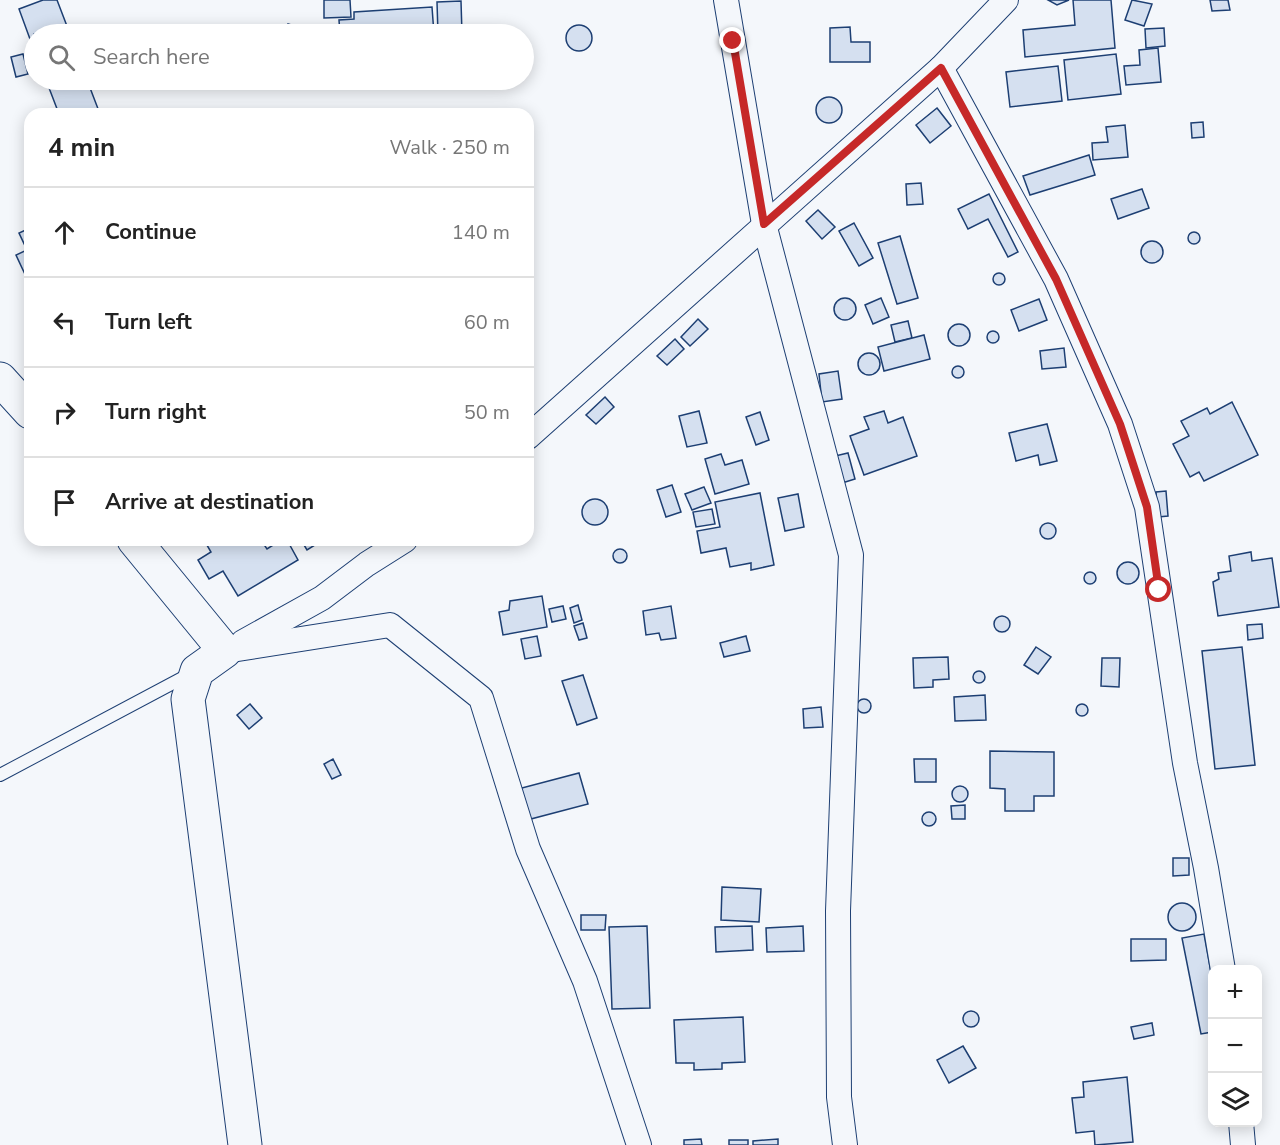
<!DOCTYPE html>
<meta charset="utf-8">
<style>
body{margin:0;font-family:"Nunito Sans",sans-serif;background:#f2f2f2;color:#222}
.controls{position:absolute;right:18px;bottom:18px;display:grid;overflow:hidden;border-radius:12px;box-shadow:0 3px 15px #0003}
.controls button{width:54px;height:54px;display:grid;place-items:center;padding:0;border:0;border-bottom:2px solid #e0e0e0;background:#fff;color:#222;font:30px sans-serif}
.stop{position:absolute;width:18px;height:18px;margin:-14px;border:4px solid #c62828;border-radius:50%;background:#fff}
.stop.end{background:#c62828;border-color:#fff;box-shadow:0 2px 6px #0008}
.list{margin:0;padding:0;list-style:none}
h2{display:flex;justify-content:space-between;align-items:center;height:78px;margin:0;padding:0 24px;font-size:26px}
h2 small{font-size:20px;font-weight:400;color:#767676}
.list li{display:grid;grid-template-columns:39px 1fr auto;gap:18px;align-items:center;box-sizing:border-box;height:90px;padding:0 24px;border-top:2px solid #e0e0e0}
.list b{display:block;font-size:22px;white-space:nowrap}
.list em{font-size:20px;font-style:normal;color:#767676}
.icon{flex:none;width:33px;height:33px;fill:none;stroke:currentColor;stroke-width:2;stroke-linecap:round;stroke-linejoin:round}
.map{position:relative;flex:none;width:1280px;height:1145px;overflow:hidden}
.search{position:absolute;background:#fff;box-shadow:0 3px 15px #0003;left:24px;top:24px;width:510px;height:66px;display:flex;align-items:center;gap:15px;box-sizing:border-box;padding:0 21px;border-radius:33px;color:#767676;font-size:22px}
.panel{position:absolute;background:#fff;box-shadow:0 3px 15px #0003;left:24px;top:108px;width:510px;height:438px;border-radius:18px}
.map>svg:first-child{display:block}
.building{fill:#d5e0f0;stroke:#1d3f73;stroke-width:1.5}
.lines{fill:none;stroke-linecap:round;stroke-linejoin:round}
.lane-casing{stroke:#1d3f73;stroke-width:14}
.street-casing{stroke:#1d3f73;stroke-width:26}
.secondary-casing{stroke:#1d3f73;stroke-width:35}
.lane{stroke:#f4f7fb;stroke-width:12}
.street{stroke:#f4f7fb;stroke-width:24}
.secondary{stroke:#f4f7fb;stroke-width:33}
.route{stroke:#c62828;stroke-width:8}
</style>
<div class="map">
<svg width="1280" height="1145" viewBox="0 0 1280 1145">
<rect width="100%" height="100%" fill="#f4f7fb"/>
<!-- building -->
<g class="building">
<polygon points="43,0 57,0 70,34 34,34 34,50 19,9"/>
<polygon points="324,0 350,0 351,17 324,18"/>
<polygon points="1048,0 1069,0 1057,5"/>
<polygon points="1073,0 1111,0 1115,48 1025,57 1023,30 1075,25"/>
<polygon points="1132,0 1152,4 1144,26 1125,20"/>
<polygon points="1210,0 1228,0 1230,10 1212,11"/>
<polygon points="461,1 462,34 438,34 437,2"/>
<polygon points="432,7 434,34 340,34 339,20 354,19 354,12"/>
<polygon points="288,24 309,30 307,34 285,34"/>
<circle cx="579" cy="38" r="13"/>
<polygon points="850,27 851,42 870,42 870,62 830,62 830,28"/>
<polygon points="1164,28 1165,46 1146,48 1145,29"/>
<polygon points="1158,48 1161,82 1126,85 1124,66 1140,65 1139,50"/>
<polygon points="23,54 28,74 16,77 11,57"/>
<polygon points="1116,54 1121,94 1068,100 1064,60"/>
<polygon points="1058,66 1062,101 1010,107 1006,72"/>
<polygon points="46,80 87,80 100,114 59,114"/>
<polygon points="165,80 192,80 187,89"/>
<circle cx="829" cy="110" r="13"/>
<polygon points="937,108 951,126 930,143 916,125"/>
<polygon points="1203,122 1204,137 1192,138 1191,123"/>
<polygon points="1125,125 1128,157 1093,160 1092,143 1108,142 1106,127"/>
<polygon points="1089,155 1095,175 1030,195 1023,176"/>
<polygon points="921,183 923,204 907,205 906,184"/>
<polygon points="1142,189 1149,208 1118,219 1111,199"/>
<polygon points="989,194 1018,252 1008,257 988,219 968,229 958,209"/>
<polygon points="818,210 835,227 822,239 806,221"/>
<polygon points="854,223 873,258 859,266 839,231"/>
<polygon points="30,228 30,285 16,255 27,250 19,233"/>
<circle cx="1194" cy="238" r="6"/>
<polygon points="900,236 918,298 897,304 878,243"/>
<circle cx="1152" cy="252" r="11"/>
<circle cx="999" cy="279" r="6"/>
<polygon points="881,298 889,317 873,324 865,305"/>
<circle cx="845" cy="309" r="11"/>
<polygon points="1039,299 1047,320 1019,331 1011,310"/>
<polygon points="698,319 708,329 690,346 681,337"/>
<polygon points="908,321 912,338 895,342 891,325"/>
<circle cx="959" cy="335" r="11"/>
<circle cx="993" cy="337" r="6"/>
<polygon points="924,335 930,359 884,371 878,347"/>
<polygon points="675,339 684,349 667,365 657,356"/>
<polygon points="1064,348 1066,367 1042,369 1040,351"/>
<circle cx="869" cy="364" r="11"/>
<circle cx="958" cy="372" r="6"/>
<polygon points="838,371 842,399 822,402 819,374"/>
<polygon points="605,397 614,407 596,424 586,415"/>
<polygon points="1232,402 1258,455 1204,481 1199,472 1190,477 1173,444 1189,436 1181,421 1207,408 1210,414"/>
<polygon points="699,411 707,443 687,447 679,416"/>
<polygon points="884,411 888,423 903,417 917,456 864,475 850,436 869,429 864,417"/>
<polygon points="760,412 769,440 756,445 746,417"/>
<polygon points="1047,424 1057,461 1040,465 1038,455 1016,461 1009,433"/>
<polygon points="848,453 855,479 842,483 835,456"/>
<polygon points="721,454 725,465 742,460 749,484 715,494 705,459"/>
<polygon points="672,485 681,512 666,517 657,490"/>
<polygon points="704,487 711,503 692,510 685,494"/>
<polygon points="1166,491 1168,516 1158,517 1156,492"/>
<polygon points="760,493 774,565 751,570 751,563 730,567 726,548 701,553 697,531 720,527 715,502"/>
<polygon points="798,494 804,527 785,531 778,498"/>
<circle cx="595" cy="512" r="13"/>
<polygon points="712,509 715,524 696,527 693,512"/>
<circle cx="1048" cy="531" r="8"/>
<polygon points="204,540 241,540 244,545 252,540 261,540 267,549 281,540 287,540 298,560 238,596 223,571 209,579 198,560 211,552"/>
<polygon points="301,540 323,540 307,550"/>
<circle cx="620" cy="556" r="7"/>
<polygon points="1251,552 1252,561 1272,558 1279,607 1218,616 1213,582 1219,579 1218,573 1231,571 1229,556"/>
<circle cx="1128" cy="573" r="11"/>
<circle cx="1090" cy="578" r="6"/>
<polygon points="542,596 547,627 503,635 499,612 509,610 510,601"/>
<polygon points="578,605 582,620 574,623 570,608"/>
<polygon points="563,606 566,619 552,622 549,609"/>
<polygon points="671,606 676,638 661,640 659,633 646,635 643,611"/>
<circle cx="1002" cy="624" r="8"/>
<polygon points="583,623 587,638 579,640 574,626"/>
<polygon points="1262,624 1263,638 1248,640 1247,625"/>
<polygon points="537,636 541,656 525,659 521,639"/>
<polygon points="746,636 750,651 724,657 720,643"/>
<polygon points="1036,647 1051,657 1038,674 1024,665"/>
<polygon points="1242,647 1255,765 1215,769 1202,651"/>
<polygon points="948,657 949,679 933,680 933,687 914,688 913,658"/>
<polygon points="1102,658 1120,658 1119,687 1101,686"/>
<circle cx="979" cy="677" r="6"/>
<polygon points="583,675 597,718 577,725 562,681"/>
<polygon points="985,695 986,720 955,721 954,697"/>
<circle cx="864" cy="706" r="7"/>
<circle cx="1082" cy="710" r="6"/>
<polygon points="250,704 262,718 249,729 237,715"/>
<polygon points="821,707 823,727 804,728 803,709"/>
<polygon points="990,751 1054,752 1054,796 1034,796 1034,811 1005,811 1005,789 990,788"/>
<polygon points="333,759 341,775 332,779 324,764"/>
<polygon points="914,759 936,759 936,782 915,782"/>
<polygon points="579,773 588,804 527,820 518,789"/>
<circle cx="960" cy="794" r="8"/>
<polygon points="965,805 965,819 952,819 951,806"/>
<circle cx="929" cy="819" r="7"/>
<polygon points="1173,858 1189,858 1189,875 1173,876"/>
<polygon points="722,887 761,889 759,922 721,920"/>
<circle cx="1182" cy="917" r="14"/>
<polygon points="581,915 606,915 605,930 581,930"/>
<polygon points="647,926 650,1008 612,1009 609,927"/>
<polygon points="752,926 753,950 716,952 715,927"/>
<polygon points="803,926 804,951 767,952 766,928"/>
<polygon points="1204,934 1212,978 1212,1032 1201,1034 1182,938"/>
<polygon points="1131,939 1166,939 1166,960 1131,961"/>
<circle cx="971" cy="1019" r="8"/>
<polygon points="743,1017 745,1062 722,1063 722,1069 694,1070 694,1063 676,1063 674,1020"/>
<polygon points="1152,1023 1154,1035 1134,1039 1131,1027"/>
<polygon points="963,1046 976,1068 949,1083 937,1060"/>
<polygon points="1127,1077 1133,1142 1095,1145 1094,1131 1076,1133 1072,1098 1084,1097 1083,1082"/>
<polygon points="701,1139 702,1145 684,1145 684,1140"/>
<polygon points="778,1139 778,1145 753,1145 753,1141"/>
<rect x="729" y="1140" width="19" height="5"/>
</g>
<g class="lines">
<!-- lane casing -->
<g class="lane-casing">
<polyline id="lane" points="0,775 190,674"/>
</g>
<!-- street casing -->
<g class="street-casing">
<g id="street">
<polyline points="726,0 764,224 851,555 838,911 839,1097 845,1145"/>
<polyline points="941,68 1056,279 1120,424 1147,507 1185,763 1206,868 1223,970"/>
<polyline points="528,437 941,68 1006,0"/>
<polyline points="243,642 322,598 367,564 405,540"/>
<polyline points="225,651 390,625 481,698 528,849 585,981 639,1145"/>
<polyline points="1241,1122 1243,1145"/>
</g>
</g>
<!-- secondary casing -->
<g class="secondary-casing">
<g id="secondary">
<polyline points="0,379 30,412"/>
<polyline points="134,540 225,651 197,671 188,699 245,1145"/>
</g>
</g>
<!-- lane -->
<use href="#lane" class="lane"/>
<!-- street -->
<use href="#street" class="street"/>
<!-- secondary -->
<use href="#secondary" class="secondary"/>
</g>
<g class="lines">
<!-- route -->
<polyline class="route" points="733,41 764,224 941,68 1056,279 1120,424 1147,507 1159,590"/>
</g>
</svg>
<div class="controls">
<button>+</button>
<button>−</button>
<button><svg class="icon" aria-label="layers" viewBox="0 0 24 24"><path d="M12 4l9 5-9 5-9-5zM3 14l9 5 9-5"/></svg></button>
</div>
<div class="stop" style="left:1159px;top:590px"></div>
<div class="stop end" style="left:733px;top:41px"></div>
<div class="search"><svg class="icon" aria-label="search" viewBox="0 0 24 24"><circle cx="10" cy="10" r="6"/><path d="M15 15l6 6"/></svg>Search here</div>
<section class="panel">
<h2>4 min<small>Walk · 250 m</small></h2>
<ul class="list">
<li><svg class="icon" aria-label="ahead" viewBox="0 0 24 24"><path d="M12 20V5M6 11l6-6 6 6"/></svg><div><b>Continue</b></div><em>140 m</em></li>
<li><svg class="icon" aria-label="left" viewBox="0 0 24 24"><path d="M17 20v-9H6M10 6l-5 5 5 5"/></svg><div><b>Turn left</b></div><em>60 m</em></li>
<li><svg class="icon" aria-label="right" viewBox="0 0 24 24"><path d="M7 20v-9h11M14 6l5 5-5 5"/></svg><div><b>Turn right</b></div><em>50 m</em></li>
<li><svg class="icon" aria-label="arrive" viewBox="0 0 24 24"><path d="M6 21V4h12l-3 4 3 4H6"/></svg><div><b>Arrive at destination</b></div></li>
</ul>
</section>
</div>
